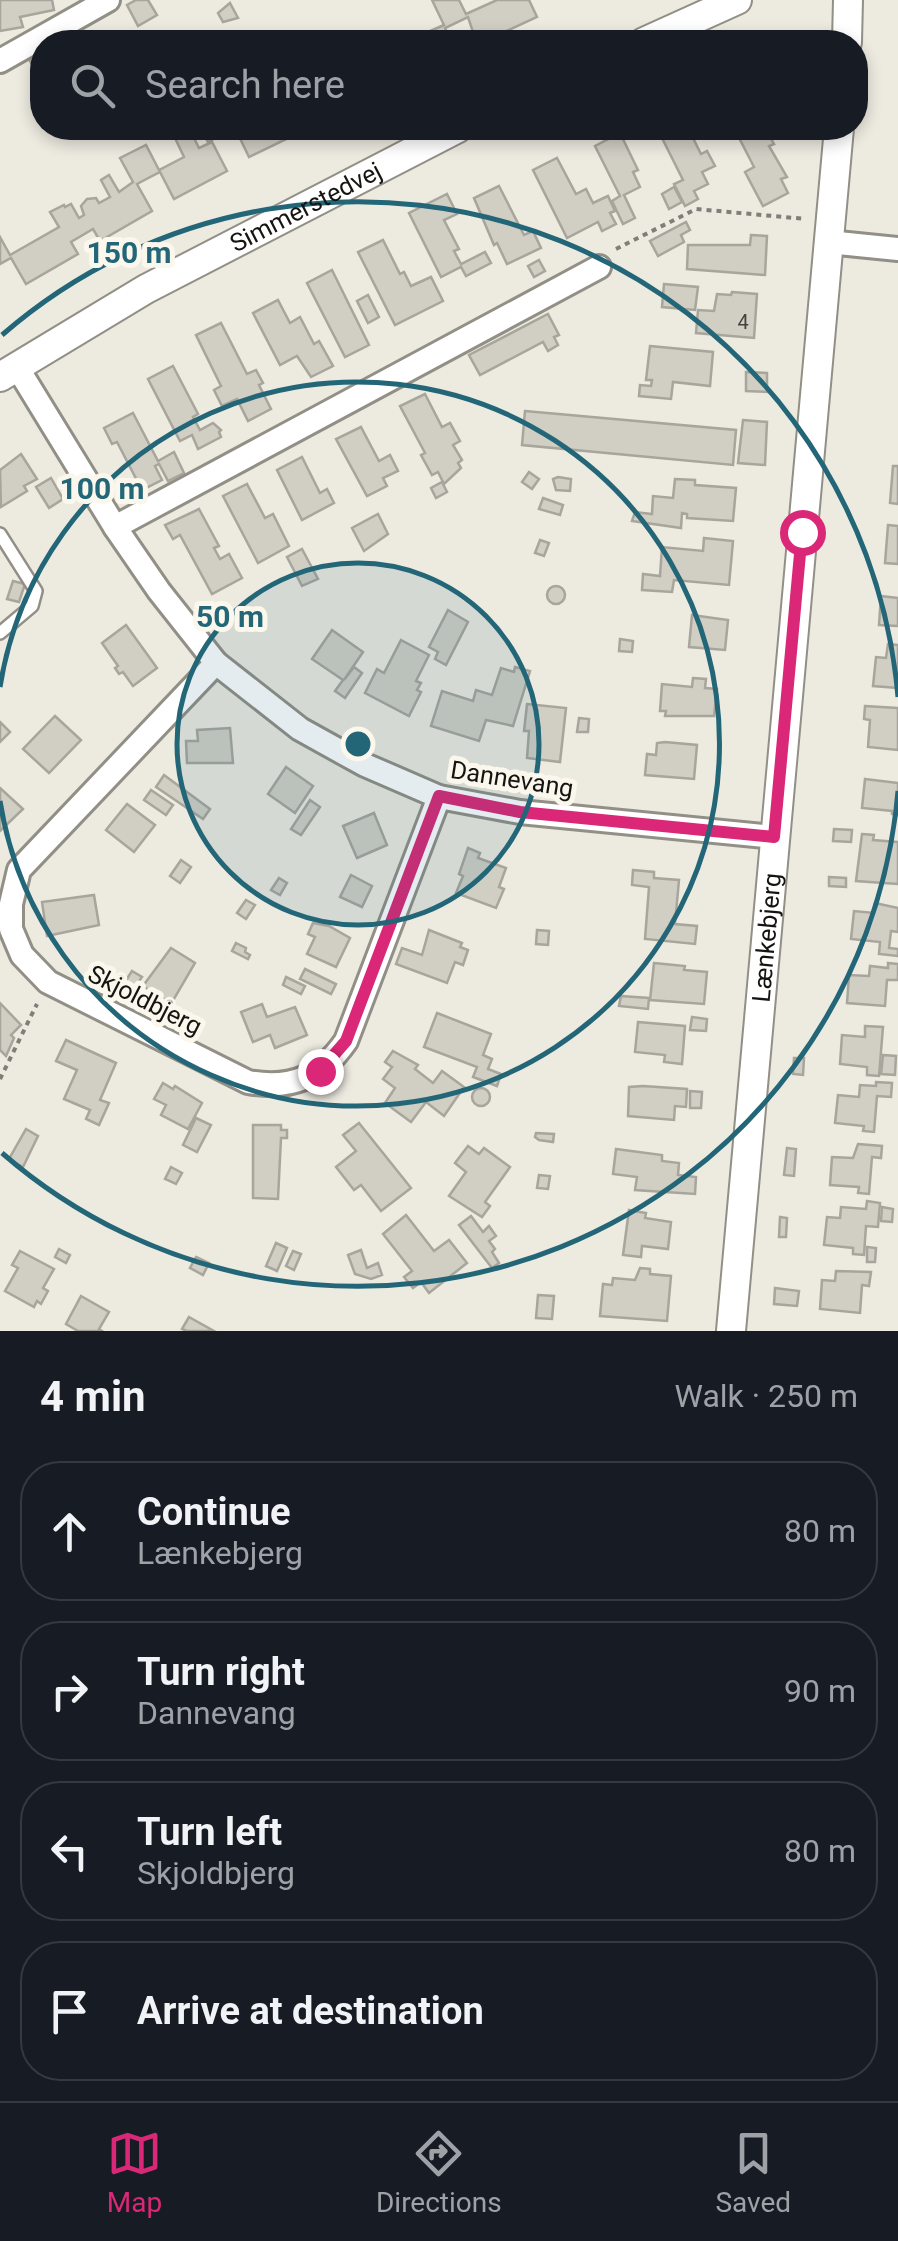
<!DOCTYPE html>
<meta charset="utf-8">
<style>
body{margin:0;font-family:Roboto,sans-serif;background:#242831;color:#f1f3f6}
.stop{position:absolute;width:30px;height:30px;margin:-22px;border:8px solid #db2777;border-radius:50%;background:#fff}
.stop.end{background:#db2777;border-color:#fff;box-shadow:0 2px 10px #0008}
.list{margin:0;padding:0;list-style:none}
h2{display:flex;justify-content:space-between;align-items:center;height:130px;margin:0;padding:0 40px;font-size:42px}
h2 small{font-size:32px;font-weight:400;color:#9ea1a6}
.list li{display:grid;grid-template-columns:65px 1fr auto;gap:30px;align-items:center;box-sizing:border-box;height:140px;margin:0 20px 20px;padding:0 20px;border:2px solid #363941;border-radius:40px}
.list b{display:block;font-size:38px;white-space:nowrap}
.list p{margin:0;font-size:32px;white-space:nowrap;color:#9ea1a6}
.list em{font-size:32px;font-style:normal;color:#9ea1a6}
.icon{flex:none;width:55px;height:55px;fill:none;stroke:currentColor;stroke-width:2;stroke-linecap:round;stroke-linejoin:round}
.map{position:relative;flex:none;width:898px;height:1331px;overflow:hidden}
.search{position:absolute;background:#171b24;box-shadow:0 5px 15px #0003;left:30px;right:30px;top:30px;height:110px;display:flex;align-items:center;gap:25px;box-sizing:border-box;padding:0 35px;border-radius:40px;color:#9ea1a6;font-size:38px}
.sheet{height:770px;background:#171b24}
nav{display:flex;justify-content:space-around;align-items:center;box-sizing:border-box;height:140px;border-top:2px solid #363941;background:#171b24;font-size:28px;color:#9ea1a6}
nav a{display:grid;justify-items:center;gap:5px}
nav .on{color:#db2777}
.map>svg:first-child{display:block}
.building{fill:#d1cec4;stroke:#a8a59c;stroke-width:2.5}
.lines{fill:none;stroke-linecap:round;stroke-linejoin:round}
.service-casing{stroke:#928f86;stroke-width:16}
.minor-casing{stroke:#928f86;stroke-width:28}
.tertiary-casing{stroke:#928f86;stroke-width:32}
.path{stroke:#807e78;stroke-width:4;stroke-dasharray:5 5;stroke-linecap:butt}
.service{stroke:#fff;stroke-width:11}
.minor{stroke:#fff;stroke-width:22}
.tertiary{stroke:#fff;stroke-width:28}
.route{stroke:#db2777;stroke-width:12}
.ring{fill:none;stroke:#236678;stroke-width:5}
.labels{text-anchor:middle;dominant-baseline:central;stroke-width:10;stroke-linejoin:round;paint-order:stroke}
.number-label{font-size:20px;fill:#44423e}
.street-label{font-size:25px;fill:#151411;stroke:#fbf7ed}
.centre{fill:#236678;stroke:#fbf7ed;stroke-width:5}
.ring-label{font-size:30px;text-anchor:middle;font-weight:bold;fill:#236678;stroke:#fbf7ed;stroke-width:10;stroke-linejoin:round;paint-order:stroke}
</style>
<div class="map">
<svg width="898" height="1331" viewBox="0 0 898 1331">
<rect width="100%" height="100%" fill="#edeae0"/>
<!-- building -->
<g class="building">
<polygon points="0,0 52,0 54,10 20,17 23,27 0,31"/>
<polygon points="136,0 148,0 157,15 138,26 127,5"/>
<polygon points="432,0 459,0 466,14 497,0 529,0 537,17 483,42 476,34 474,35 468,17 445,28 451,42 405,42 444,25"/>
<polygon points="230,3 238,18 223,22 218,13"/>
<polygon points="42,51 42,78 40,80 29,59"/>
<polygon points="200,128 214,128 219,136 208,142"/>
<polygon points="235,128 301,128 303,131 249,157"/>
<polygon points="667,128 688,128 701,154 707,151 715,166 702,172 708,184 694,191 698,199 685,206 674,184 683,180 659,132"/>
<polygon points="734,128 765,128 774,144 769,146 787,177 781,179 788,193 763,206 745,172 754,167"/>
<polygon points="190,130 199,148 212,142 227,171 174,199 160,172 137,184 152,211 100,241 93,229 71,242 78,254 26,284 11,258 0,264 0,237 10,255 59,227 50,212 64,205 65,207 71,204 79,218 84,215 81,206 87,199 96,198 99,203 110,197 101,180 109,175 119,192 133,182 120,158 146,145 159,170 184,157 175,138"/>
<polygon points="620,133 638,170 633,172 640,187 624,195 635,218 623,224 612,201 620,196 595,146"/>
<polygon points="557,158 576,194 586,189 593,203 608,196 615,211 610,213 616,224 602,231 598,222 567,238 533,170"/>
<polygon points="499,186 524,235 533,231 541,248 507,264 497,243 494,245 474,198"/>
<polygon points="674,187 682,202 669,209 662,194"/>
<polygon points="447,194 457,214 444,220 459,249 454,251 461,264 485,252 491,263 466,276 461,267 441,277 409,213"/>
<polygon points="686,222 690,230 681,235 684,242 658,256 650,241"/>
<polygon points="751,235 767,236 765,275 687,269 688,245 750,245"/>
<polygon points="383,240 400,274 404,272 411,286 431,277 443,301 395,325 358,252"/>
<polygon points="539,260 545,271 534,277 528,266"/>
<polygon points="332,270 369,345 345,357 307,283"/>
<polygon points="664,284 698,287 695,310 662,307"/>
<polygon points="732,292 757,294 754,338 696,333 698,310 714,311 717,294 731,295"/>
<polygon points="368,295 379,317 368,323 357,301"/>
<polygon points="278,300 290,323 300,317 314,344 319,341 333,366 311,377 297,356 280,365 253,313"/>
<polygon points="548,314 559,335 554,337 558,345 548,351 543,342 480,375 469,355"/>
<polygon points="221,323 247,374 256,370 263,383 259,385 271,409 248,421 237,399 222,406 214,390 221,386 196,335"/>
<polygon points="650,346 713,352 710,386 673,382 671,399 639,396 640,385 651,386 652,380 646,380"/>
<polygon points="173,366 198,414 193,417 200,430 213,423 221,430 219,432 221,437 198,449 192,435 180,441 148,379"/>
<polygon points="746,372 767,373 767,392 746,391"/>
<polygon points="425,394 442,427 450,423 460,441 453,445 462,460 458,463 461,468 444,484 438,472 432,475 421,455 425,453 400,406"/>
<polygon points="525,411 736,430 733,465 522,445"/>
<polygon points="133,413 158,461 174,452 184,473 168,481 159,464 155,466 162,480 142,490 117,442 112,444 104,428"/>
<polygon points="743,420 767,422 765,465 738,463"/>
<polygon points="361,427 379,461 390,455 398,471 383,478 387,486 367,496 336,439"/>
<polygon points="21,454 37,479 24,486 27,491 1,507 0,470"/>
<polygon points="302,457 320,493 327,489 334,503 302,520 277,470"/>
<polygon points="893,466 898,466 898,504 890,503"/>
<polygon points="529,472 539,479 532,489 522,482"/>
<polygon points="558,477 571,479 570,491 556,490 553,479"/>
<polygon points="51,478 63,499 49,508 36,487"/>
<polygon points="675,479 695,480 695,485 736,488 733,521 687,518 687,514 682,513 681,528 632,521 635,512 652,514 653,496 673,498"/>
<polygon points="442,482 447,492 436,498 431,488"/>
<polygon points="247,484 265,518 273,514 289,546 258,563 223,496"/>
<polygon points="543,498 563,505 560,515 539,509"/>
<polygon points="199,509 219,546 214,548 220,559 229,554 242,578 212,594 180,535 173,539 165,525"/>
<polygon points="378,514 388,534 364,551 352,528"/>
<polygon points="888,525 898,526 898,564 885,563"/>
<polygon points="704,538 733,541 729,585 674,580 672,592 642,590 643,574 660,576 662,547 703,551"/>
<polygon points="540,540 549,543 544,556 535,553"/>
<polygon points="302,549 318,579 302,586 287,557"/>
<polygon points="13,581 25,584 19,602 7,599"/>
<circle cx="556" cy="595" r="9"/>
<polygon points="881,596 898,598 898,626 879,625"/>
<polygon points="448,610 468,622 446,665 435,659 438,652 429,647"/>
<polygon points="692,615 728,620 725,650 689,647"/>
<polygon points="126,625 157,668 133,686 123,672 119,674 115,668 118,666 102,643"/>
<polygon points="332,630 363,652 344,680 354,667 362,673 345,698 335,691 343,680 312,659"/>
<polygon points="620,639 633,641 632,652 619,651"/>
<polygon points="401,640 429,655 416,681 421,683 417,690 421,692 409,716 365,693 377,669 384,673"/>
<polygon points="888,644 898,645 898,688 873,686 876,657 886,658"/>
<polygon points="515,667 530,671 513,726 486,720 479,741 431,726 442,691 473,701 476,690 492,695 501,668 514,672"/>
<polygon points="693,678 706,679 705,688 717,689 714,716 665,716 666,711 660,711 662,684 692,687"/>
<polygon points="527,704 566,708 560,762 527,758 529,731 524,731"/>
<polygon points="865,706 898,708 898,750 868,747 870,720 864,719"/>
<polygon points="55,716 81,740 49,773 23,749"/>
<polygon points="579,718 589,719 588,732 577,732"/>
<polygon points="0,722 10,732 0,742"/>
<polygon points="230,728 233,763 187,763 186,741 198,741 197,730"/>
<polygon points="665,742 697,745 694,779 645,775 647,754 656,755 657,743"/>
<polygon points="286,767 313,786 295,813 268,794"/>
<polygon points="164,775 210,809 203,819 156,787"/>
<polygon points="865,779 898,783 898,815 892,814 892,811 862,808"/>
<polygon points="0,788 23,809 0,831"/>
<polygon points="151,790 173,805 166,815 144,800"/>
<polygon points="310,800 320,807 301,835 291,829"/>
<polygon points="127,804 155,825 134,852 106,830"/>
<polygon points="374,813 387,845 357,858 343,826"/>
<polygon points="834,829 852,830 851,842 833,841"/>
<polygon points="862,834 874,835 873,840 898,842 898,884 856,881"/>
<polygon points="468,848 480,853 478,858 506,868 499,887 504,889 496,908 456,893 463,876 459,874"/>
<polygon points="181,860 191,867 180,883 170,876"/>
<polygon points="633,870 654,872 654,878 679,880 675,924 697,926 695,944 645,939 649,887 632,885"/>
<polygon points="351,875 372,886 362,907 340,897"/>
<polygon points="829,877 846,878 846,887 829,886"/>
<polygon points="279,878 287,883 280,895 271,890"/>
<polygon points="94,895 99,925 47,936 42,902"/>
<polygon points="246,900 255,905 246,919 237,913"/>
<polygon points="875,903 898,908 898,932 891,931 889,948 898,949 898,956 879,954 880,942 851,939 854,911 874,913"/>
<polygon points="313,923 329,926 350,938 336,967 307,954 315,937 308,934"/>
<polygon points="429,930 462,943 460,947 468,950 463,965 455,962 447,983 396,964 402,948 422,955"/>
<polygon points="537,930 549,931 548,945 536,944"/>
<polygon points="236,943 246,948 245,952 250,955 248,959 232,951"/>
<polygon points="171,948 195,963 171,1004 143,986"/>
<polygon points="654,963 685,966 684,970 707,972 704,1004 650,1000"/>
<polygon points="888,963 898,964 898,980 887,980 885,1006 847,1003 849,975 869,976 870,966 888,968"/>
<polygon points="305,969 336,984 331,994 300,979"/>
<polygon points="132,971 142,977 126,1000 117,994"/>
<polygon points="286,977 305,986 301,994 283,985"/>
<polygon points="621,996 649,998 648,1009 619,1006"/>
<polygon points="0,1003 21,1025 11,1035 14,1038 6,1056 0,1050"/>
<polygon points="262,1004 267,1017 295,1007 307,1035 275,1048 270,1035 253,1042 241,1012"/>
<polygon points="437,1013 491,1034 483,1055 492,1059 488,1069 501,1074 497,1086 473,1077 477,1067 424,1047"/>
<polygon points="692,1017 707,1019 706,1031 690,1030"/>
<polygon points="638,1022 685,1026 682,1064 664,1062 665,1055 635,1052"/>
<polygon points="865,1026 883,1027 879,1076 867,1075 867,1067 840,1064 842,1035 865,1037"/>
<polygon points="66,1040 116,1063 100,1100 109,1103 99,1125 86,1119 90,1110 64,1099 77,1070 56,1061"/>
<polygon points="393,1051 418,1065 415,1069 433,1083 442,1071 464,1087 444,1116 426,1102 411,1122 385,1103 395,1088 383,1079 392,1067 385,1062"/>
<polygon points="883,1055 896,1056 895,1075 881,1074"/>
<polygon points="794,1058 804,1058 803,1075 793,1074"/>
<polygon points="876,1082 892,1083 891,1097 877,1096 874,1132 863,1131 864,1126 835,1123 838,1095 859,1097 860,1085 876,1086"/>
<polygon points="163,1083 173,1089 175,1086 202,1103 188,1129 161,1115 166,1105 154,1099"/>
<polygon points="643,1086 687,1089 686,1107 675,1106 674,1120 628,1116 629,1087"/>
<circle cx="481" cy="1097" r="9"/>
<polygon points="690,1091 702,1092 701,1108 690,1108"/>
<polygon points="196,1118 211,1125 197,1152 183,1145"/>
<polygon points="359,1123 411,1188 381,1211 361,1185 354,1190 336,1167 356,1151 343,1135"/>
<polygon points="253,1125 281,1125 281,1130 287,1130 287,1138 281,1138 278,1199 253,1198"/>
<polygon points="26,1129 38,1136 23,1167 9,1159"/>
<polygon points="536,1133 554,1134 553,1142 539,1140 535,1137"/>
<polygon points="858,1144 882,1146 881,1158 872,1157 869,1194 858,1193 859,1187 830,1185 832,1157 853,1158"/>
<polygon points="468,1146 479,1154 484,1148 510,1167 485,1202 490,1206 482,1217 449,1196 466,1172 455,1163"/>
<polygon points="787,1148 796,1149 794,1176 784,1175"/>
<polygon points="616,1149 662,1155 662,1161 679,1163 678,1175 696,1177 695,1194 635,1190 637,1177 613,1174"/>
<polygon points="171,1167 182,1173 176,1184 165,1179"/>
<polygon points="539,1175 550,1176 548,1189 537,1188"/>
<polygon points="867,1201 880,1203 878,1227 866,1226 864,1255 853,1254 853,1248 824,1245 827,1217 840,1218 841,1207 866,1209"/>
<polygon points="882,1207 893,1209 892,1222 881,1221"/>
<polygon points="629,1210 646,1213 645,1218 671,1222 668,1249 642,1246 641,1257 623,1255"/>
<polygon points="406,1215 434,1251 449,1240 467,1263 429,1293 421,1282 413,1288 404,1277 412,1271 383,1234"/>
<polygon points="471,1216 483,1232 489,1226 496,1236 489,1241 495,1249 492,1252 499,1263 492,1268 459,1225"/>
<polygon points="780,1217 787,1218 786,1237 779,1237"/>
<polygon points="276,1243 287,1248 277,1271 266,1266"/>
<polygon points="867,1247 876,1248 875,1262 867,1262"/>
<polygon points="59,1249 70,1255 66,1263 55,1257"/>
<polygon points="361,1250 367,1268 378,1263 382,1275 371,1279 355,1274 348,1255"/>
<polygon points="20,1251 54,1269 43,1288 48,1291 41,1304 37,1301 34,1307 5,1291 18,1268 12,1265"/>
<polygon points="293,1251 301,1254 294,1270 286,1266"/>
<polygon points="196,1257 209,1263 203,1275 190,1268"/>
<polygon points="640,1268 650,1269 650,1274 671,1276 667,1321 600,1316 603,1284 612,1285 613,1278 635,1280"/>
<polygon points="836,1271 871,1272 869,1286 862,1285 860,1313 820,1309 822,1280 835,1281"/>
<polygon points="775,1288 799,1291 797,1306 774,1304"/>
<polygon points="538,1295 554,1296 552,1319 536,1318"/>
<polygon points="81,1296 109,1312 99,1329 102,1331 78,1331 66,1324"/>
<polygon points="189,1317 214,1331 187,1331 182,1329"/>
</g>
<g class="lines">
<!-- service casing -->
<g class="service-casing">
<polyline id="service" points="0,534 36,591 32,606 0,633"/>
</g>
<!-- minor casing -->
<g class="minor-casing">
<g id="minor">
<polyline points="0,61 108,0"/>
<polyline points="828,242 898,249"/>
<polyline points="17,367 115,527 159,591 216,663 300,729 365,765 439,797 520,812 774,837"/>
<polyline points="115,527 599,267"/>
<path d="M216 663 19 870 11 904V929L22 955 48 982 248 1082C292 1090 321 1077 346 1041L439 797"/>
</g>
</g>
<!-- tertiary casing -->
<g class="tertiary-casing">
<g id="tertiary">
<polyline points="644,42 737,0"/>
<polyline points="847,42 848,0"/>
<path id="s1" d="M0 377 146 289 458 128"/>
<path id="s2" d="M731 1331 839 128"/>
</g>
</g>
<!-- path -->
<g class="path">
<polyline points="616,249 696,209 806,219"/>
<polyline points="0,1079 37,1004"/>
</g>
<!-- service -->
<use href="#service" class="service"/>
<!-- minor -->
<use href="#minor" class="minor"/>
<!-- tertiary -->
<use href="#tertiary" class="tertiary"/>
</g>
<g class="lines">
<!-- route -->
<polyline class="route" points="320,1071 346,1041 439,796 520,812 774,837 802,532"/>
</g>
<!-- distance rings -->
<circle cx="358" cy="744" r="181" fill="#236678" fill-opacity=".12"/>
<g class="ring">
<circle cx="358" cy="744" r="181"/>
<path d="M0 687A362 362 0 1 1 0 801"/>
<path d="M898 791A542 542 0 0 1 2 1153M2 335A542 542 0 0 1 898 697"/>
</g>
<g class="labels">
<!-- number labels -->
<g class="number-label">
<text x="743" y="322">4</text>
</g>
<!-- street labels -->
<g class="street-label">
<text stroke="none"><textPath href="#s1" startOffset="350">Simmerstedvej</textPath></text>
<text transform="translate(512 779) rotate(9)">Dannevang</text>
<text stroke="none"><textPath href="#s2" startOffset="395">Lænkebjerg</textPath></text>
<text transform="translate(145 1000) rotate(27)">Skjoldbjerg</text>
</g>
</g>
<circle cx="358" cy="744" r="15" class="centre"/>
<g class="ring-label">
<text x="129" y="263">150 m</text>
<text x="102" y="499">100 m</text>
<text x="230" y="627">50 m</text>
</g>
</svg>
<div class="stop" style="left:802px;top:532px"></div>
<div class="stop end" style="left:320px;top:1071px"></div>
<div class="search"><svg class="icon" aria-label="search" viewBox="0 0 24 24"><circle cx="10" cy="10" r="6"/><path d="M15 15l6 6"/></svg>Search here</div>
</div>
<section class="sheet">
<h2>4 min<small>Walk · 250 m</small></h2>
<ul class="list">
<li><svg class="icon" aria-label="ahead" viewBox="0 0 24 24"><path d="M12 20V5M6 11l6-6 6 6"/></svg><div><b>Continue</b><p>Lænkebjerg</p></div><em>80 m</em></li>
<li><svg class="icon" aria-label="right" viewBox="0 0 24 24"><path d="M7 20v-9h11M14 6l5 5-5 5"/></svg><div><b>Turn right</b><p>Dannevang</p></div><em>90 m</em></li>
<li><svg class="icon" aria-label="left" viewBox="0 0 24 24"><path d="M17 20v-9H6M10 6l-5 5 5 5"/></svg><div><b>Turn left</b><p>Skjoldbjerg</p></div><em>80 m</em></li>
<li><svg class="icon" aria-label="arrive" viewBox="0 0 24 24"><path d="M6 21V4h12l-3 4 3 4H6"/></svg><div><b>Arrive at destination</b></div></li>
</ul>
</section>
<nav>
<a class="on"><svg class="icon" aria-label="map" viewBox="0 0 24 24"><path d="M3 6l6-2 6 2 6-2v14l-6 2-6-2-6 2zM9 4v14M15 6v14"/></svg>Map</a>
<a><svg class="icon" aria-label="directions" viewBox="0 0 24 24"><path d="M12 3l9 9-9 9-9-9zM9 14v-3h6M13 9l2 2-2 2"/></svg>Directions</a>
<a><svg class="icon" aria-label="saved" viewBox="0 0 24 24"><path d="M7 4h10v16l-5-4-5 4z"/></svg>Saved</a>
</nav>
